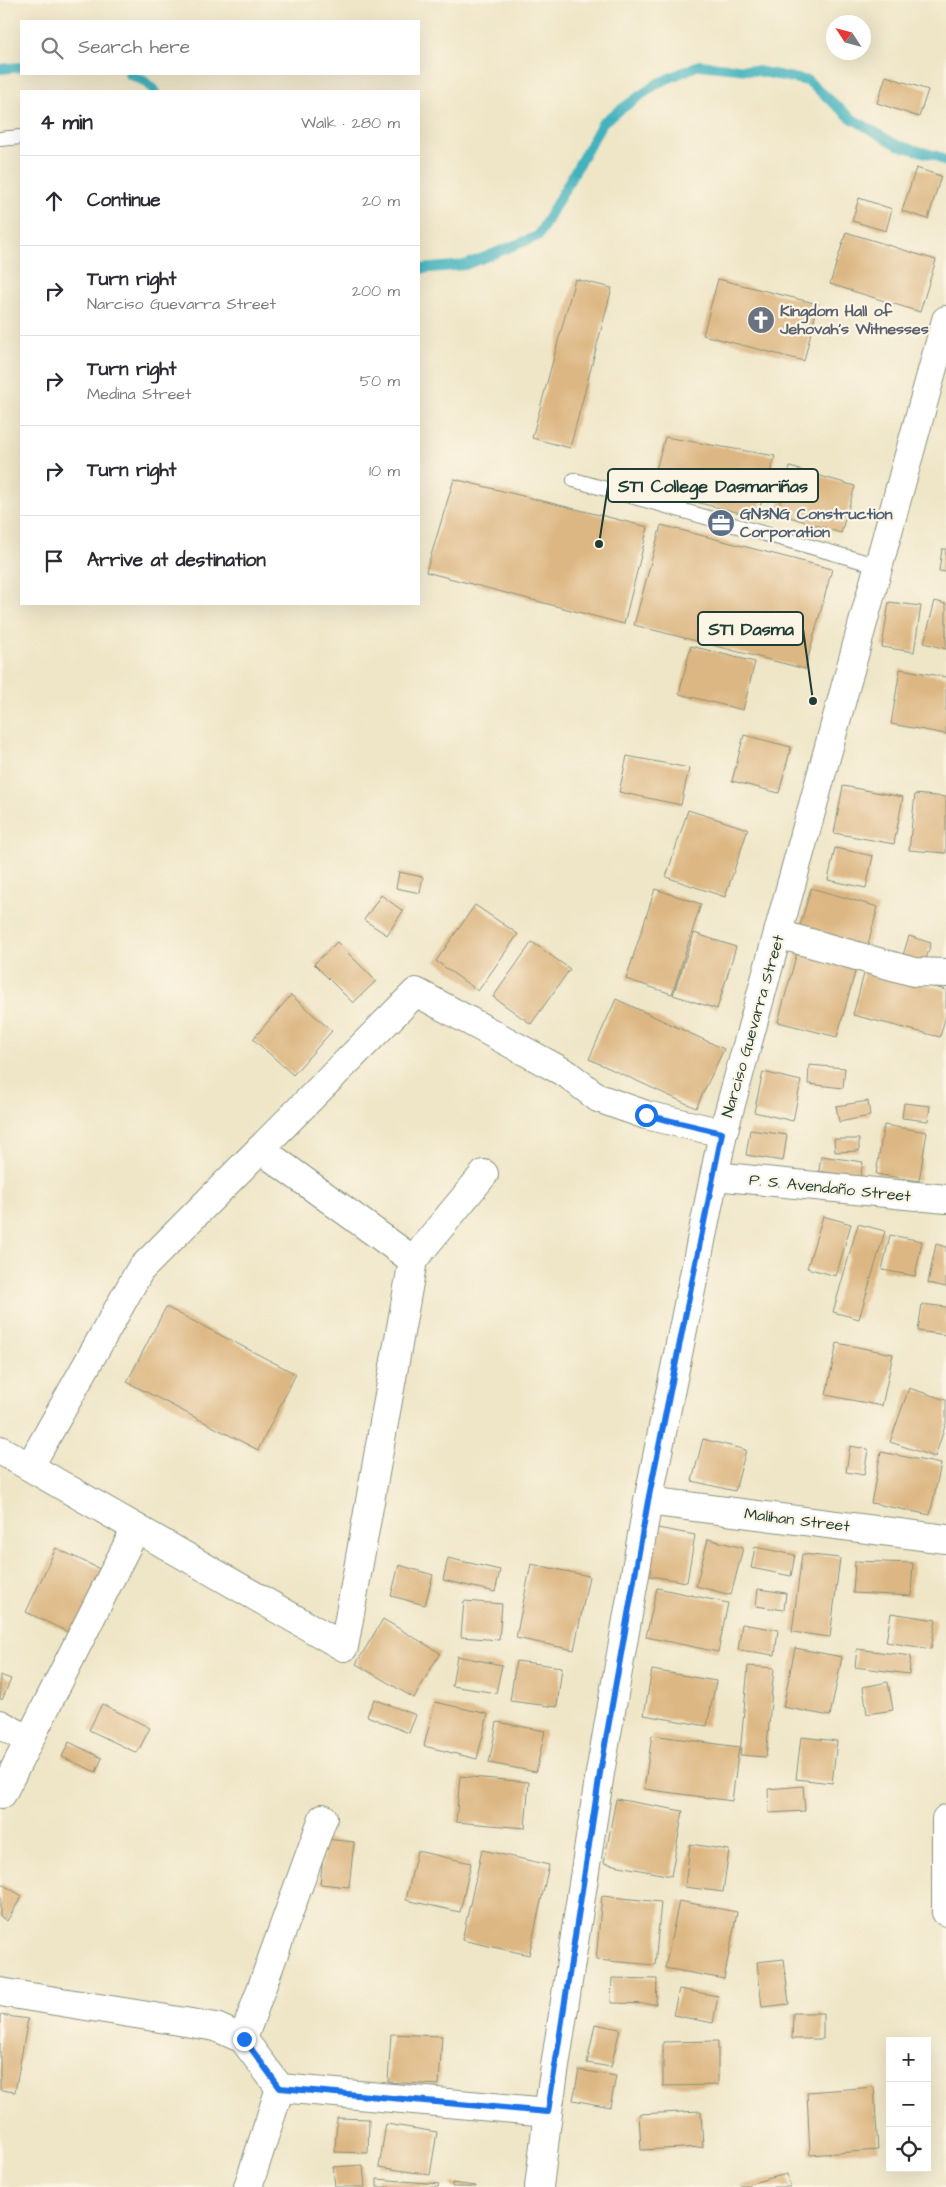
<!DOCTYPE html>
<meta charset="utf-8">
<style>
body{margin:0;font-family:"Architects Daughter",sans-serif;background:#f2f2f3;color:#2b2b33}
.controls{position:absolute;right:15px;bottom:15px;display:grid;overflow:hidden;border-radius:0px;box-shadow:0 5px 20px #0002}
.controls button{width:45px;height:45px;display:grid;place-items:center;padding:0;border:0;border-bottom:1px solid #e1e1e2;background:#fff;color:#2b2b33;font:25px sans-serif}
.compass{position:absolute;left:826px;top:15px;width:45px;height:45px;border-radius:50%;background:#fff;box-shadow:0 5px 20px #0002;rotate:306deg}
.stop{position:absolute;width:15px;height:15px;margin:-11px;border:4px solid #1a73e8;border-radius:50%;background:#fff}
.stop.end{background:#1a73e8;border-color:#fff;box-shadow:0 1px 5px #0008}
.list{margin:0;padding:0;list-style:none}
h2{display:flex;justify-content:space-between;align-items:center;height:65px;margin:0;padding:0 20px;font-size:21px}
h2 small{font-size:16px;font-weight:400;color:#7c7c81}
.list li{display:grid;grid-template-columns:32px 1fr auto;gap:15px;align-items:center;box-sizing:border-box;height:90px;padding:0 20px;border-top:1px solid #e1e1e2}
.list b{display:block;font-size:19px;white-space:nowrap}
.list p{margin:0;font-size:16px;white-space:nowrap;color:#7c7c81}
.list em{font-size:16px;font-style:normal;color:#7c7c81}
.icon{flex:none;width:28px;height:28px;fill:none;stroke:currentColor;stroke-width:2;stroke-linecap:round;stroke-linejoin:round}
.map{position:relative;flex:none;width:946px;height:2187px;overflow:hidden}
.search{position:absolute;background:#fff;box-shadow:0 5px 20px #0002;left:20px;top:20px;width:400px;height:55px;display:flex;align-items:center;gap:12px;box-sizing:border-box;padding:0 18px;border-radius:0px;color:#7c7c81;font-size:19px}
.panel{position:absolute;background:#fff;box-shadow:0 5px 20px #0002;left:20px;top:90px;width:400px;height:515px;border-radius:0px}
.map>svg:first-child{display:block}
.lines{fill:none;stroke-linecap:round;stroke-linejoin:round}
.stream{stroke:#43b2be;stroke-width:10}
.building{fill:#ddb783}
.service-casing{stroke:#87927e;stroke-width:16}
.minor-casing{stroke:#87927e;stroke-width:30}
.tertiary-casing{stroke:#87927e;stroke-width:30}
.service{stroke:#fff;stroke-width:14}
.minor{stroke:#fff;stroke-width:28}
.tertiary{stroke:#fff;stroke-width:28}
.route{stroke:#1a73e8;stroke-width:6}
.labels{text-anchor:middle;dominant-baseline:central;stroke-width:4.5;stroke-linejoin:round;paint-order:stroke}
.worship-label{font-size:16px;font-weight:bold;fill:#5b616d;stroke:#fcf5e5;text-anchor:start}
.service-label{font-size:16px;font-weight:bold;fill:#4e5e75;stroke:#fcf5e5;text-anchor:start}
.street-label{font-size:16px;fill:#1f3d34;stroke:#fcf5e5}
.leader{fill:none;stroke:#1f3d34;stroke-width:2}
.callout-dot{fill:#1f3d34;stroke:#fcf5e5;stroke-width:2}
.callout{fill:#fcf5e5;stroke:#1f3d34;stroke-width:2}
.callout-label{font-size:18px;text-anchor:middle;font-weight:bold;fill:#1f3d34}
</style>
<div class="map">
<svg width="946" height="2187" viewBox="0 0 946 2187">
<rect width="100%" height="100%" fill="#fcf5e5"/>
<filter id="ink" filterUnits="userSpaceOnUse"><feTurbulence type="fractalNoise" baseFrequency=".02" numOctaves="2"/><feDisplacementMap in="SourceGraphic" scale="10" xChannelSelector="R" yChannelSelector="G"/><feConvolveMatrix kernelMatrix="1 2 1 2 8 2 1 2 1" color-interpolation-filters="sRGB"/></filter>
<filter id="wash" filterUnits="userSpaceOnUse"><feTurbulence type="fractalNoise" baseFrequency=".0096" numOctaves="4" result="noise"/><feDisplacementMap in="SourceGraphic" scale="20" xChannelSelector="R" yChannelSelector="G"/><feGaussianBlur stdDeviation="1.12" result="paint"/><feColorMatrix in="noise" values="0 0 0 0 0 0 0 0 0 0 0 0 0 0 0 0 0 1.4 0 .05"/><feComposite in="paint" operator="in"/></filter>
<g filter="url(#wash)">
<rect width="100%" height="100%" fill="#efe6c8"/>
<g class="lines">
<!-- stream -->
<g class="stream">
<polyline points="0,69 21,67"/>
<polyline points="129,74 144,81 155,91"/>
<polyline points="419,269 465,265 538,236 603,122 658,83 699,65 757,71 808,81 851,118 897,145 937,156 946,162"/>
</g>
</g>
<g id="blocks">
<!-- building -->
<g class="building">
<polygon points="886,76 928,90 919,117 877,103"/>
<polygon points="916,168 941,176 928,219 902,211"/>
<polygon points="859,198 892,209 886,231 852,221"/>
<polygon points="846,232 936,260 920,312 830,284"/>
<polygon points="575,279 612,288 570,448 532,438"/>
<polygon points="718,279 818,304 804,361 703,335"/>
<polygon points="665,437 775,456 757,517 650,491"/>
<polygon points="790,467 855,486 841,533 777,513"/>
<polygon points="454,479 648,527 624,624 426,572"/>
<polygon points="661,525 832,569 805,669 634,625"/>
<polygon points="942,549 946,549 946,572 939,571"/>
<polygon points="935,601 946,604 946,649 924,643"/>
<polygon points="889,602 921,606 914,652 882,647"/>
<polygon points="691,646 755,662 743,710 679,694"/>
<polygon points="900,669 946,677 946,734 891,724"/>
<polygon points="744,735 791,747 779,793 732,781"/>
<polygon points="627,756 689,768 681,805 619,792"/>
<polygon points="843,786 903,797 894,844 834,833"/>
<polygon points="915,794 946,797 946,853 909,850"/>
<polygon points="688,810 748,829 725,897 666,877"/>
<polygon points="835,848 873,856 866,888 828,880"/>
<polygon points="399,872 423,877 420,893 396,888"/>
<polygon points="811,888 878,907 867,948 799,929"/>
<polygon points="655,889 701,904 672,994 626,979"/>
<polygon points="381,895 403,911 387,935 364,920"/>
<polygon points="475,905 518,934 478,991 436,961"/>
<polygon points="694,933 736,947 717,1009 673,995"/>
<polygon points="909,936 931,943 923,969 901,962"/>
<polygon points="337,942 376,981 353,1003 314,964"/>
<polygon points="532,942 570,969 531,1024 493,997"/>
<polygon points="798,949 857,965 837,1037 778,1022"/>
<polygon points="865,970 946,990 946,1015 940,1037 853,1015"/>
<polygon points="291,995 332,1031 293,1075 253,1039"/>
<polygon points="616,999 724,1049 696,1108 589,1059"/>
<polygon points="809,1065 845,1068 843,1088 808,1084"/>
<polygon points="763,1072 801,1081 793,1121 754,1112"/>
<polygon points="868,1101 870,1116 839,1122 836,1106"/>
<polygon points="904,1103 930,1106 928,1121 902,1118"/>
<polygon points="884,1125 927,1132 919,1181 876,1174"/>
<polygon points="750,1130 787,1135 783,1161 746,1155"/>
<polygon points="834,1139 859,1139 859,1151 835,1152"/>
<polygon points="821,1156 863,1162 860,1178 819,1171"/>
<polygon points="823,1216 851,1224 836,1276 807,1268"/>
<polygon points="858,1224 885,1231 859,1319 833,1312"/>
<polygon points="890,1235 922,1241 915,1276 882,1270"/>
<polygon points="936,1244 946,1247 946,1287 928,1283"/>
<polygon points="922,1304 946,1307 946,1335 918,1331"/>
<polygon points="166,1307 296,1374 258,1450 127,1382"/>
<polygon points="837,1343 893,1354 882,1406 826,1395"/>
<polygon points="909,1388 946,1400 946,1423 935,1457 890,1442"/>
<polygon points="703,1439 746,1450 735,1491 692,1481"/>
<polygon points="850,1446 868,1449 864,1475 846,1472"/>
<polygon points="881,1452 941,1464 930,1515 871,1503"/>
<polygon points="652,1527 695,1535 687,1582 644,1575"/>
<polygon points="708,1539 743,1548 731,1595 696,1586"/>
<polygon points="755,1547 795,1555 791,1576 751,1568"/>
<polygon points="56,1548 106,1572 76,1636 26,1612"/>
<polygon points="802,1554 840,1558 830,1637 792,1632"/>
<polygon points="448,1558 500,1570 495,1592 443,1580"/>
<polygon points="855,1561 913,1563 911,1596 853,1593"/>
<polygon points="531,1564 589,1576 574,1650 516,1638"/>
<polygon points="399,1565 433,1575 425,1605 391,1596"/>
<polygon points="657,1588 728,1603 718,1652 646,1637"/>
<polygon points="758,1589 786,1593 784,1610 756,1606"/>
<polygon points="464,1601 502,1604 499,1640 461,1637"/>
<polygon points="891,1613 936,1620 931,1649 886,1642"/>
<polygon points="383,1619 440,1653 414,1698 356,1664"/>
<polygon points="742,1624 778,1630 775,1655 738,1650"/>
<polygon points="795,1648 842,1657 830,1716 783,1707"/>
<polygon points="857,1649 911,1656 909,1674 855,1667"/>
<polygon points="457,1656 502,1665 496,1693 452,1686"/>
<polygon points="516,1661 562,1667 557,1707 510,1701"/>
<polygon points="748,1666 774,1668 766,1757 740,1755"/>
<polygon points="652,1670 716,1681 707,1726 644,1715"/>
<polygon points="0,1675 11,1679 2,1700 0,1698"/>
<polygon points="888,1682 893,1710 867,1714 863,1687"/>
<polygon points="374,1699 416,1715 409,1733 367,1716"/>
<polygon points="435,1702 488,1714 477,1759 424,1746"/>
<polygon points="102,1704 150,1728 137,1753 89,1730"/>
<polygon points="497,1722 545,1731 536,1772 489,1763"/>
<polygon points="652,1735 739,1747 732,1801 644,1789"/>
<polygon points="801,1737 837,1741 832,1783 796,1779"/>
<polygon points="69,1742 102,1758 96,1772 62,1757"/>
<polygon points="460,1776 529,1782 525,1828 456,1822"/>
<polygon points="803,1786 805,1811 769,1813 768,1789"/>
<polygon points="616,1799 683,1811 671,1876 604,1863"/>
<polygon points="325,1839 354,1842 349,1887 320,1884"/>
<polygon points="690,1844 729,1850 723,1892 685,1887"/>
<polygon points="482,1850 549,1865 529,1955 462,1940"/>
<polygon points="417,1851 471,1863 460,1912 406,1900"/>
<polygon points="0,1883 22,1896 7,1921 0,1916"/>
<polygon points="602,1896 661,1902 655,1965 596,1960"/>
<polygon points="679,1901 737,1912 724,1979 665,1968"/>
<polygon points="784,1959 789,2004 762,2007 757,1962"/>
<polygon points="612,1978 657,1979 656,2004 611,2003"/>
<polygon points="679,1989 718,1996 713,2023 673,2015"/>
<polygon points="793,2013 823,2013 823,2039 792,2039"/>
<polygon points="0,2015 28,2019 15,2092 0,2090"/>
<polygon points="595,2024 620,2029 611,2067 587,2063"/>
<polygon points="391,2034 442,2036 439,2085 388,2082"/>
<polygon points="718,2041 718,2085 663,2086 663,2042"/>
<polygon points="579,2070 616,2076 610,2107 573,2100"/>
<polygon points="874,2087 878,2150 810,2155 807,2092"/>
<polygon points="701,2111 703,2147 641,2150 639,2114"/>
<polygon points="337,2118 369,2119 368,2153 335,2152"/>
<polygon points="386,2124 437,2132 430,2175 379,2167"/>
<polygon points="363,2165 365,2187 335,2187 333,2167"/>
<polygon points="787,2174 790,2187 740,2187 740,2186"/>
<polygon points="377,2179 439,2184 438,2187 377,2187"/>
<polygon points="452,2183 476,2186 476,2187 452,2187"/>
</g>
</g>
</g>
<g filter="url(#ink)">
<use href="#blocks" fill-opacity="0" stroke="#87927e" stroke-width="1"/>
<g class="lines">
<!-- service casing -->
<g class="service-casing">
<g id="service">
<polyline points="0,139 21,137"/>
<polyline points="574,480 879,566"/>
</g>
</g>
<!-- minor casing -->
<g class="minor-casing">
<g id="minor">
<polyline points="778,934 914,972 946,973"/>
<polyline points="260,1149 413,1260"/>
<polyline points="715,1176 946,1199"/>
<polyline points="0,1450 344,1647 413,1260 484,1174"/>
<polyline points="30,1466 140,1270 416,992 567,1074 598,1098 646,1115 723,1133"/>
<polyline points="0,1724 29,1740"/>
<polyline points="2,1794 136,1528"/>
<polyline points="946,1819 946,1912"/>
<polyline points="0,1992 216,2027 243,2039 280,2088"/>
<polyline points="243,2039 323,1818"/>
<polyline points="248,2187 280,2088 548,2112"/>
</g>
</g>
<!-- tertiary casing -->
<g class="tertiary-casing">
<g id="tertiary">
<polyline points="648,1501 946,1539"/>
<polyline points="539,2187 548,2112 600,1773 648,1501 723,1133 946,320"/>
</g>
</g>
<!-- service -->
<use href="#service" class="service"/>
<!-- minor -->
<use href="#minor" class="minor"/>
<!-- tertiary -->
<use href="#tertiary" class="tertiary"/>
</g>
</g>
<g class="lines" filter="url(#ink)">
<!-- route -->
<polyline class="route" points="244,2039 280,2088 548,2112 600,1773 648,1501 722,1133 646,1115"/>
</g>
<!-- icons -->
<defs>
<g id="church-disc" transform="scale(1.4375)"><circle r="9.5" fill="#6b7280" stroke="#fcf5e5"/><path d="M-1.2-6h2.4v3.5h3.3v2.4h-3.3V6h-2.4V-.1h-3.3v-2.4h3.3Z" fill="#fff"/></g>
<g id="office-disc" transform="scale(1.4375)"><circle r="9.5" fill="#5c6f8a" stroke="#fcf5e5"/><path d="M-6-3h4V-5.5h4V-3h4V5H-6ZM-1-4.5V-3h2v-1.5ZM-6 0V1H6V0Z" fill="#fff"/></g>
</defs>
<g fill-rule="evenodd">
<use href="#church-disc" x="761" y="320"/>
<use href="#office-disc" x="721" y="523"/>
</g>
<g class="labels">
<!-- worship labels -->
<g class="worship-label">
<text x="780" y="311">Kingdom Hall of<tspan x="780" dy="18">Jehovah's Witnesses</tspan></text>
</g>
<!-- service labels -->
<g class="service-label">
<text x="740" y="514">GN3NG Construction<tspan x="740" dy="18">Corporation</tspan></text>
</g>
<!-- street labels -->
<g class="street-label">
<text transform="translate(753 1026) rotate(-74)">Narciso Guevarra Street</text>
<text transform="translate(830 1188) rotate(6)">P. S. Avendaño Street</text>
<text transform="translate(797 1520) rotate(7)">Malihan Street</text>
</g>
</g>
<!-- callouts -->
<path class="leader" d="M599 544L608 486M813 701L803 629"/>
<g class="callout-dot">
<circle cx="599" cy="544" r="5"/>
<circle cx="813" cy="701" r="5"/>
</g>
<g class="callout">
<rect x="608" y="469" width="210" height="33" rx="5"/>
<rect x="698" y="612" width="105" height="33" rx="5"/>
</g>
<g class="callout-label">
<text x="713" y="492">STI College Dasmariñas</text>
<text x="751" y="635">STI Dasma</text>
</g>
</svg>
<div class="controls">
<button>+</button>
<button>−</button>
<button><svg class="icon" aria-label="locate" viewBox="0 0 24 24"><circle cx="12" cy="12" r="6"/><path d="M12 2v4M12 18v4M2 12h4M18 12h4"/></svg></button>
</div>
<svg class="compass" viewBox="-18 -18 36 36"><path d="M0-13l5 13h-10z" fill="#e53935"/><path d="M0 13l5-13h-10z" fill="#7c7c81"/></svg>
<div class="stop" style="left:646px;top:1115px"></div>
<div class="stop end" style="left:244px;top:2039px"></div>
<div class="search"><svg class="icon" aria-label="search" viewBox="0 0 24 24"><circle cx="10" cy="10" r="6"/><path d="M15 15l6 6"/></svg>Search here</div>
<section class="panel">
<h2>4 min<small>Walk · 280 m</small></h2>
<ul class="list">
<li><svg class="icon" aria-label="ahead" viewBox="0 0 24 24"><path d="M12 20V5M6 11l6-6 6 6"/></svg><div><b>Continue</b></div><em>20 m</em></li>
<li><svg class="icon" aria-label="right" viewBox="0 0 24 24"><path d="M7 20v-9h11M14 6l5 5-5 5"/></svg><div><b>Turn right</b><p>Narciso Guevarra Street</p></div><em>200 m</em></li>
<li><svg class="icon" aria-label="right" viewBox="0 0 24 24"><path d="M7 20v-9h11M14 6l5 5-5 5"/></svg><div><b>Turn right</b><p>Medina Street</p></div><em>50 m</em></li>
<li><svg class="icon" aria-label="right" viewBox="0 0 24 24"><path d="M7 20v-9h11M14 6l5 5-5 5"/></svg><div><b>Turn right</b></div><em>10 m</em></li>
<li><svg class="icon" aria-label="arrive" viewBox="0 0 24 24"><path d="M6 21V4h12l-3 4 3 4H6"/></svg><div><b>Arrive at destination</b></div></li>
</ul>
</section>
</div>
